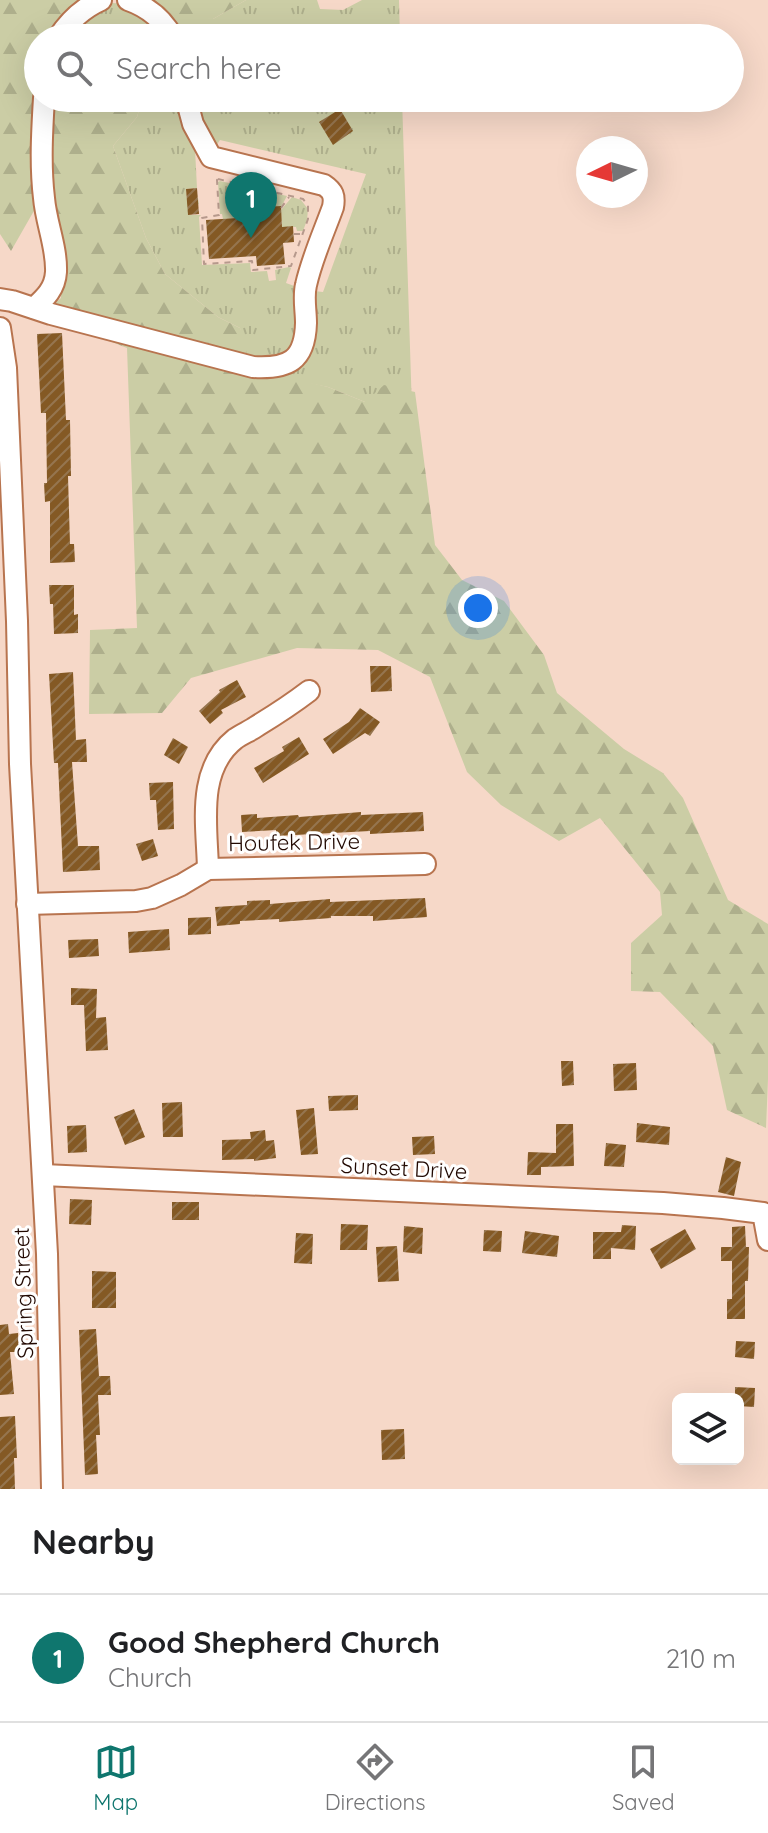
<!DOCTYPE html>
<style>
body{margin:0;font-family:Quicksand,sans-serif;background:#f2f2f2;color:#202124}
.controls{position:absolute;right:24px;bottom:24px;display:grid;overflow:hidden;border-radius:12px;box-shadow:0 8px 32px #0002}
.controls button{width:72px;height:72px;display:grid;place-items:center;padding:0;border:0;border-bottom:2px solid #e0e0e0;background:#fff;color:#202124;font:40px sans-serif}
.compass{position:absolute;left:576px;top:136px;width:72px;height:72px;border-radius:50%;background:#fff;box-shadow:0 8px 32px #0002;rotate:265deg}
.you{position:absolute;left:478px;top:608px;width:28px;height:28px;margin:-20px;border:6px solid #fff;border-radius:50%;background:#1a73e8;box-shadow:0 0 0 12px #1a73e833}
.badge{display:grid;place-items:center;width:52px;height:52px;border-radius:50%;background:#0f766e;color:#fff;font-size:26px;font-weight:700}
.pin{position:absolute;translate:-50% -66px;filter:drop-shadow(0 2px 4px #0008)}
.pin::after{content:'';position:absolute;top:42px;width:28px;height:24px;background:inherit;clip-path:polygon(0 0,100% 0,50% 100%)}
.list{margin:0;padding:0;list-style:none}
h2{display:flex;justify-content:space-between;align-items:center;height:104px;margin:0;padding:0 32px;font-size:34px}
h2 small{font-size:26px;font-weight:400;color:#757577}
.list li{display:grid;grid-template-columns:52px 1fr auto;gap:24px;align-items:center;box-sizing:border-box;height:128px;padding:0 32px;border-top:2px solid #e0e0e0}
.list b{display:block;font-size:30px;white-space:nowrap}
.list p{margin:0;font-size:26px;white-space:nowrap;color:#757577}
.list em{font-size:26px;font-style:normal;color:#757577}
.icon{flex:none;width:44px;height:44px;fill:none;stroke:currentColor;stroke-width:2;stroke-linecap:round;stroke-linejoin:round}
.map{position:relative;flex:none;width:768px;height:1489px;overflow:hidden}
.search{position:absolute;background:#fff;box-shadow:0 8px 32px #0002;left:24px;right:24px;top:24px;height:88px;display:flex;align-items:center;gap:20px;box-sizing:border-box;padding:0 28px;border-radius:44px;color:#757577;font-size:30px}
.sheet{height:232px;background:#fff}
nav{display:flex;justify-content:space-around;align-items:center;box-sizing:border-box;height:112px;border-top:2px solid #e0e0e0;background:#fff;font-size:22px;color:#757577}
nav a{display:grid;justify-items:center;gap:4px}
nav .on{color:#0f766e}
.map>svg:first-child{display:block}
.grass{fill:url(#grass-tufts)}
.forest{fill:url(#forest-firs)}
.building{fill:url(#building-hatch)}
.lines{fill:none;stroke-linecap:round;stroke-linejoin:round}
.minor-casing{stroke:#b8744f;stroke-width:24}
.path{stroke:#b6998c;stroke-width:2;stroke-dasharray:6 6;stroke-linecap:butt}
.minor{stroke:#fff;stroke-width:20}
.labels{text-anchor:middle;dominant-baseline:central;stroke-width:6;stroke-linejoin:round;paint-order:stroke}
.street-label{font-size:22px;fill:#210800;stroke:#fff}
</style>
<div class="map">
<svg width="768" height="1489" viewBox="0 0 768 1489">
<defs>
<pattern id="grass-tufts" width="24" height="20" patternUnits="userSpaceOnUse" patternTransform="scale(2)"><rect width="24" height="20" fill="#cbcda5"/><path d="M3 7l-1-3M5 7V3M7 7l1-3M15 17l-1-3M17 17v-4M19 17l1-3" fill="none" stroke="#aeaf8c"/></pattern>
<pattern id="forest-firs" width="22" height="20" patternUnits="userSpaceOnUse" patternTransform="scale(2)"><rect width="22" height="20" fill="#cbcda5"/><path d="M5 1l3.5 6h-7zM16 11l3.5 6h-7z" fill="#aeaf8c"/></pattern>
<pattern id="building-hatch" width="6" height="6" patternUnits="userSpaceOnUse" patternTransform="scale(2)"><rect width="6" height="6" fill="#845924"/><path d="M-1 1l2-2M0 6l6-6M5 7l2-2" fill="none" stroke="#95754f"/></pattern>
</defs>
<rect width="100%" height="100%" fill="#f6d8c8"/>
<!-- grass -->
<g class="grass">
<polygon points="246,0 317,0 320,9 343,10 362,0 399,0 400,38 176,38 159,9 213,19"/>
<polygon points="112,3 129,4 167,38 64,38 91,10"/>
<polygon points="138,98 183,98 197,142 195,149 197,188 186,189 187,199 198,198 199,204 188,206 189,215 201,215 199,217 202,265 250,263 251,272 267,271 269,281 276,280 275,270 289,267 291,268 286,283 297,287 302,317 289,356 246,360 240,328 218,317 165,274 146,238 113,146 137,117 141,103"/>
<polygon points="190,98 402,98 412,410 365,402 328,387 278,377 293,366 314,291 323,292 366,174 220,140 216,146"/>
<polygon points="220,181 287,196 281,207 253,208 253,217 223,219 222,214 220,214 218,182"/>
<polygon points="292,197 301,200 308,209 307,220 303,231 297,231 296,227 282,227 281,210"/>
</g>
<!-- forest -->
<g class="forest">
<polygon points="0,0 86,0 52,38 38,38 38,89 34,111 35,209 11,251 0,234"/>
<polygon points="144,0 246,0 213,19 174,18"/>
<polygon points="53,98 138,98 141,103 137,117 113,146 146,238 165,274 218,317 240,328 247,345 245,367 328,387 365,402 384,385 415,392 435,545 462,580 504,601 544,655 557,693 624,749 663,773 683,798 728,900 768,924 768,1079 766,1128 727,1110 713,1046 660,992 631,991 631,943 662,915 660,892 600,818 559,841 501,805 467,772 430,677 378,650 297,648 191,678 162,713 89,714 90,630 137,628 127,348 42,314 61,298 48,154"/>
</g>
<!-- building -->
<g class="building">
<polygon points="340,109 353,131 333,145 319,122"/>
<polygon points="197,188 199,214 188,215 186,189"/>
<polygon points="281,206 282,227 293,226 294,242 283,243 285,264 257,266 256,256 209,259 206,220 253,217 252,208"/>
<polygon points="62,333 66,420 70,420 71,476 68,476 70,544 74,544 75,562 50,563 50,501 45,502 44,483 47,483 46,413 41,413 37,334"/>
<polygon points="49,585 74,585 74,615 78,614 78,633 54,634 53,604 50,604"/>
<polygon points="370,666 391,666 392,691 371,692"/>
<polygon points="73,672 76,740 86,739 87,762 72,762 78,846 99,846 100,870 63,872 58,763 54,763 49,674"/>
<polygon points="237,680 246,697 221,710 223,713 210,724 199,711 220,692 219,690"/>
<polygon points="360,708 380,722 370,736 365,733 333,754 323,739 349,722"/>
<polygon points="299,737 309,754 263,783 254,768 284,751 282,747"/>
<polygon points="173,738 188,747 179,764 164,755"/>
<polygon points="173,782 174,829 158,830 156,800 150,800 149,783"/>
<polygon points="361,812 361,815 423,812 424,831 370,834 370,831 276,836 276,830 242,832 241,815 257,814 257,818 298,815 299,817"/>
<polygon points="153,839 158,856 142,861 136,844"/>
<polygon points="425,898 427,917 373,921 373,916 331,916 331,918 279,922 279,919 240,921 240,924 217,926 215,907 247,905 247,901 270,900 270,904 330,899 330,902"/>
<polygon points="211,917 211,934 188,935 188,918"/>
<polygon points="169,929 170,950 129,953 128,932"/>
<polygon points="98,939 99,956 69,958 68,940"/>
<polygon points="71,988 97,989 96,1018 106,1017 108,1050 86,1051 84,1005 71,1005"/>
<polygon points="561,1061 573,1061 574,1085 562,1086"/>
<polygon points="636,1063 637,1090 614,1091 613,1064"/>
<polygon points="358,1095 358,1110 329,1111 328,1096"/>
<polygon points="182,1102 183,1137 163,1137 162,1103"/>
<polygon points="314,1108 318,1154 301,1155 296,1110"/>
<polygon points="134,1109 145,1137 125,1145 114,1117"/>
<polygon points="637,1123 670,1127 669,1145 636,1142"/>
<polygon points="556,1124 573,1124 574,1166 541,1167 541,1175 527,1175 528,1152 556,1153"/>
<polygon points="86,1125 87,1152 68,1153 67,1126"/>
<polygon points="265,1130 266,1141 274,1140 276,1158 254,1161 254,1159 222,1160 222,1140 251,1139 250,1132"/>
<polygon points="434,1136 435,1154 413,1155 412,1137"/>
<polygon points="606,1143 626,1145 624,1167 604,1166"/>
<polygon points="726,1157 741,1162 734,1196 718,1192"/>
<polygon points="70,1199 92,1200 91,1225 69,1224"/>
<rect x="172" y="1202" width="27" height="18"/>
<polygon points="341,1224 368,1225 367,1250 340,1250"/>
<polygon points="622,1225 636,1226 635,1250 611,1248 611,1259 593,1259 593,1232 621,1232"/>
<polygon points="404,1226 423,1228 422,1254 403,1252"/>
<polygon points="745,1226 746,1247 749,1247 748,1281 745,1281 745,1319 727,1319 727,1299 732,1299 732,1261 721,1261 721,1247 732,1247 732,1227"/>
<polygon points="685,1229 696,1249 661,1269 650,1249"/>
<polygon points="484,1230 502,1231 501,1252 483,1251"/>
<polygon points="525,1231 559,1236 557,1257 522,1253"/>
<polygon points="296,1233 313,1234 312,1264 294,1263"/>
<polygon points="397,1246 399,1281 378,1282 376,1247"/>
<polygon points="92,1271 116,1272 116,1308 92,1308"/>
<polygon points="8,1324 9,1334 18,1333 19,1352 10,1352 14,1394 0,1395 0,1325"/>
<polygon points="96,1329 99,1376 110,1376 111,1395 98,1395 100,1435 96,1435 98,1474 85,1475 79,1330"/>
<polygon points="736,1341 755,1342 754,1359 735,1357"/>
<polygon points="735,1387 755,1388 754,1407 738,1406 738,1399 735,1399"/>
<polygon points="15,1416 17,1458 14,1458 15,1489 0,1489 0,1417"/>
<polygon points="404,1429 405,1459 382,1460 381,1430"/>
</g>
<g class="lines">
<!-- minor casing -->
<g class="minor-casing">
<g id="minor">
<path d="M128 0C148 7 163 19 173 38"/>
<path d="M58 38C69 21 83 8 101 0"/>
<path d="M0 299 12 301 51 314 253 367C288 369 305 361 306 323 306 310 303 297 306 285 312 258 324 232 333 207 335 196 333 191 324 185L211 157 193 124 186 98"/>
<path d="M34 308C45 298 55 289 56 272 57 247 46 223 44 198 40 165 42 131 44 98"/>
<polyline points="0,328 6,368 17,621 20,764 47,1254 52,1489"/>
<path d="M208 869C207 825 196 770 235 739 242 734 250 731 257 726 275 715 292 704 309 691"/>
<polyline points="27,904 136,901 152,898 181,885 208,869 425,864"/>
<polyline points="43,1175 663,1203 723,1208 763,1213 768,1240"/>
</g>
</g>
<!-- path -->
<g class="path">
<polygon points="218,179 295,197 303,199 308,205 308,219 291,266 253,270 252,261 204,264 202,218 219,215 217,180"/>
<polyline points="281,208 289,197"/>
<polyline points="294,234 301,234"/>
</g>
<!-- minor -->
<use href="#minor" class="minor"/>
</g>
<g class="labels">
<!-- street labels -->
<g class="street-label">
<text transform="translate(294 842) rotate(-1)">Houfek Drive</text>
<text transform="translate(404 1168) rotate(3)">Sunset Drive</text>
<text transform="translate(23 1293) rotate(-92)">Spring Street</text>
</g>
</g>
</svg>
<div class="controls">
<button><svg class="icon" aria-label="layers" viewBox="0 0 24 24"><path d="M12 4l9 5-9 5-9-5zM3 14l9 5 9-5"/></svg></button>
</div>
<svg class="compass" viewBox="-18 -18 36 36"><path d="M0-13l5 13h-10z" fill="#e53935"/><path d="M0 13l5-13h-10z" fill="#757577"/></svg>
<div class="you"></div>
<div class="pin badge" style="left:251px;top:238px">1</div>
<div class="search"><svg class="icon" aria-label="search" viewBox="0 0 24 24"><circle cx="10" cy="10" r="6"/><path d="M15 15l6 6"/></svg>Search here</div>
</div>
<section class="sheet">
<h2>Nearby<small></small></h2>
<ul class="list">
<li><span class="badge">1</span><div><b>Good Shepherd Church</b><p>Church</p></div><em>210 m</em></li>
</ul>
</section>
<nav>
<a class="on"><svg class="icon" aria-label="map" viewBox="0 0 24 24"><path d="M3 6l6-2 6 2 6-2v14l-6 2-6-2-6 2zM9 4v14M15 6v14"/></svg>Map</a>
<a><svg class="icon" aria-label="directions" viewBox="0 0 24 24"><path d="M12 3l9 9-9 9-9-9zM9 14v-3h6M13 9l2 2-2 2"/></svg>Directions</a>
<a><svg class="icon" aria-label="saved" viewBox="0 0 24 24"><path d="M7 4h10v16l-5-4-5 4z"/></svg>Saved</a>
</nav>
